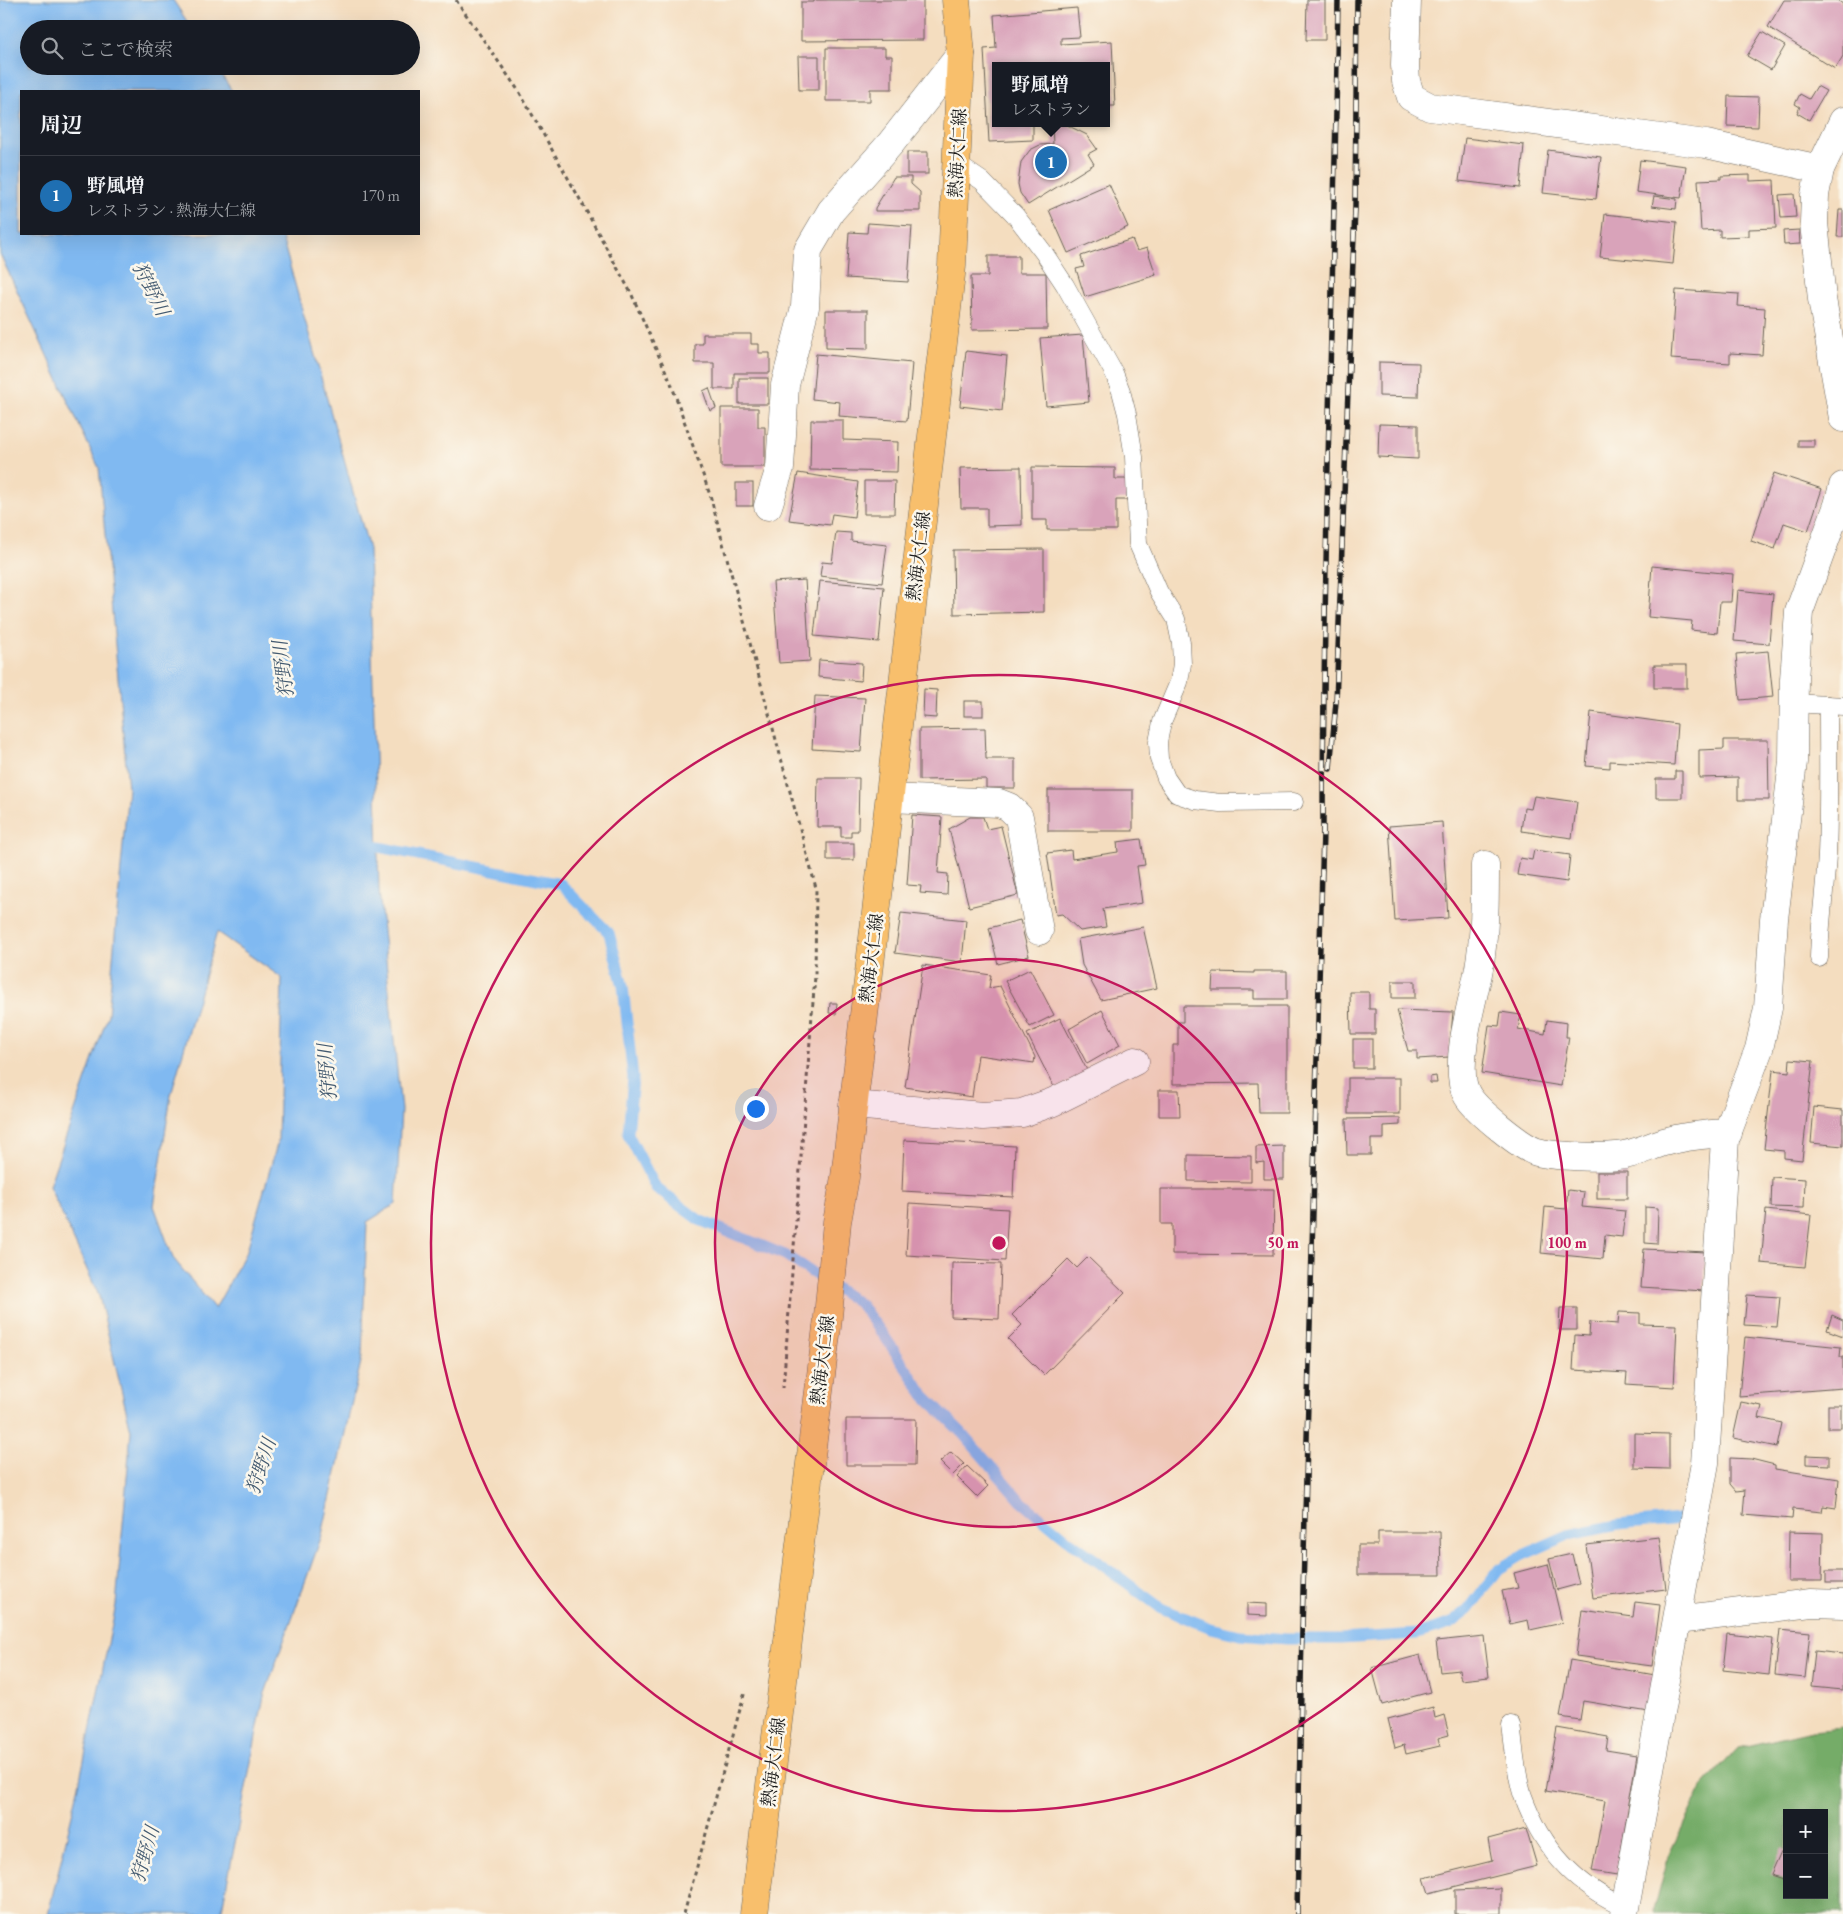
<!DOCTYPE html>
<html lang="ja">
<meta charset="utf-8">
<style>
body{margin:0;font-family:"EB Garamond","Noto Serif JP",serif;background:#242831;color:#f1f3f6}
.controls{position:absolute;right:15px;bottom:15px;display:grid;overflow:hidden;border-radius:0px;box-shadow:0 5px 20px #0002}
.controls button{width:45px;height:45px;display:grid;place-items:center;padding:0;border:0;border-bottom:1px solid #363941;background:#171b24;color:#f1f3f6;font:25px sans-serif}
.you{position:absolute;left:755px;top:1108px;width:18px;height:18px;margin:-12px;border:4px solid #fff;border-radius:50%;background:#1a73e8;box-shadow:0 0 0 8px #1a73e833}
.badge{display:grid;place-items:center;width:32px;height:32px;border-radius:50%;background:#1f6fb2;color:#fff;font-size:16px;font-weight:700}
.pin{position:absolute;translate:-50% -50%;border:2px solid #fff;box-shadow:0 1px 5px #0006}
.popup{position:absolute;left:992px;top:62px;width:118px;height:65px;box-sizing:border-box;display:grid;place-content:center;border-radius:0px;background:#171b24;filter:drop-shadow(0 1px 4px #0005);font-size:16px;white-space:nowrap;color:#9ea1a6}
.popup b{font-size:19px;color:#f1f3f6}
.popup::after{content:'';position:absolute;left:50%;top:100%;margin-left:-10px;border:10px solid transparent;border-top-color:#171b24}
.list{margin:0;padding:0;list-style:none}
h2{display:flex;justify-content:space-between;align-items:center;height:65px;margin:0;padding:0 20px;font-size:21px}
h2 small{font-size:16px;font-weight:400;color:#9ea1a6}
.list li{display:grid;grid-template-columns:32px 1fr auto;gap:15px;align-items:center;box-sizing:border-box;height:80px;padding:0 20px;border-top:1px solid #363941}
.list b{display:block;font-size:19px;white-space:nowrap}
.list p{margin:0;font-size:16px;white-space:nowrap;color:#9ea1a6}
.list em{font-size:16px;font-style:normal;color:#9ea1a6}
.icon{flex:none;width:28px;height:28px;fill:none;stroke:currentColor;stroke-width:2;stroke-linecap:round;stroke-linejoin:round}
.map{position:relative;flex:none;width:1843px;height:1914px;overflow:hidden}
.search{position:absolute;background:#171b24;box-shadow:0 5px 20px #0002;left:20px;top:20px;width:400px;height:55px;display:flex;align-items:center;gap:12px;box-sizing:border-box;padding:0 18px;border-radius:28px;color:#9ea1a6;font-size:19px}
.panel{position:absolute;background:#171b24;box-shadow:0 5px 20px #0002;left:20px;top:90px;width:400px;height:145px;border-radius:0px}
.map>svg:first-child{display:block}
.forest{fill:#75ac68;stroke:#486442;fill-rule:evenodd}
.water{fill:#80b9f1;stroke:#4e6a86;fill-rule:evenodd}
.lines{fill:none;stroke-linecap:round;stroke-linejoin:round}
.stream{stroke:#80b9f1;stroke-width:11}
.building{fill:#d9a3ba}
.lane-casing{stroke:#686055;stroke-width:19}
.street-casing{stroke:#686055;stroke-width:29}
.primary-casing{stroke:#686055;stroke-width:29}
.path{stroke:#686055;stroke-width:3;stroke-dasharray:4 4;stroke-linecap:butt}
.lane{stroke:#fff;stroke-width:18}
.street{stroke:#fff;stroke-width:28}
.primary{stroke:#f8bf6c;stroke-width:28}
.rail-casing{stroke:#1c1c1c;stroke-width:5.5}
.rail{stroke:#fbf7ec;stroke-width:4;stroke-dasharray:11;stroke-linecap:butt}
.ring{fill:none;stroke:#c2185b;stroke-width:2.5}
.labels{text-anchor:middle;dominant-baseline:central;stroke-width:5;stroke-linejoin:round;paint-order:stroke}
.street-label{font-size:18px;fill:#1c1c1c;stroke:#fbf7ec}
.water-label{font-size:19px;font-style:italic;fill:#445b71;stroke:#fbf7ec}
.centre{fill:#c2185b;stroke:#fbf7ec;stroke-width:2.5}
.ring-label{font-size:15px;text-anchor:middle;font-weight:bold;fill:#c2185b;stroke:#fbf7ec;stroke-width:5;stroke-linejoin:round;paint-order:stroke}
</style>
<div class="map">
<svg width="1843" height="1914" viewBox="0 0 1843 1914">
<rect width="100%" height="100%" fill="#fbf7ec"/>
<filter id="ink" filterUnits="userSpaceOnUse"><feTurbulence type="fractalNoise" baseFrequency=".02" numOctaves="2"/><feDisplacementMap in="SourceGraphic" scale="10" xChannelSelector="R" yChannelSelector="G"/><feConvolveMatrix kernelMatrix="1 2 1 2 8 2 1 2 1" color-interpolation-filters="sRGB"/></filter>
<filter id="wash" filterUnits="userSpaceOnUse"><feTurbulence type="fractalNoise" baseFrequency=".0096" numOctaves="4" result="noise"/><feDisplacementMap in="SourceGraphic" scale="20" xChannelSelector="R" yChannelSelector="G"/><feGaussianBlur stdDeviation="1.12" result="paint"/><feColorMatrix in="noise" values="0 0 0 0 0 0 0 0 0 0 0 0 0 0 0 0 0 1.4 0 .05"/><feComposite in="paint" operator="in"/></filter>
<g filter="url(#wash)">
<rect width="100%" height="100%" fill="#f4ddbf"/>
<!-- forest -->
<path class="forest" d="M1843 1728V1914H1653L1669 1854 1702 1787 1738 1748 1812 1731ZM1787 1813H1824V1895H1787Z"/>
<!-- water -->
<path class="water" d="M0 0H173L192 29H29V66H216L232 91H21V234H281L369 549 379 890 401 1110 396 1204 367 1222 362 1357 322 1535 264 1696 221 1914H48L77 1794 116 1605 131 1431 99 1296 49 1186 108 1015 128 788 99 468 0 254ZM217 932 282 978 278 1141 247 1250 215 1309 173 1258 154 1206 171 1095Z"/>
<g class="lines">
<!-- stream -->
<polyline class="stream" points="364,844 561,884 609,933 623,986 633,1078 628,1134 656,1188 699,1220 785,1255 860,1304 885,1337 924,1395 962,1433 1021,1501 1067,1539 1161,1608 1211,1628 1240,1635 1286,1639 1341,1639 1417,1634 1450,1624 1468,1610 1499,1569 1521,1556 1568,1535 1618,1525 1679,1519"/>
</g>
<g id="blocks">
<!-- building -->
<g class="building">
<polygon points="814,0 923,0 923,40 801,41 801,2 814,2"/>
<polygon points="1307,0 1325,0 1325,40 1306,40"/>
<polygon points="1784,0 1837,0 1843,4 1843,56 1835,69 1768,27"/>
<polygon points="1077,8 1080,37 1061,38 1061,44 1112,41 1115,106 1106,106 1106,66 996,66 996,123 1033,123 1033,140 989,142 984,49 996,48 994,15"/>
<polygon points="1762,32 1785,46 1771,70 1747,56"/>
<polygon points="826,48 885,48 885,56 892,56 892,89 870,89 870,101 826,101"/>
<polygon points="798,56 819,56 819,90 799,90"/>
<polygon points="1817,86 1826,91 1809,120 1797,113 1800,107 1795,104 1800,94 1809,99"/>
<polygon points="1728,96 1759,97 1758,127 1727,126"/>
<polygon points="1052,125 1067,125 1087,135 1097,149 1088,154 1094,164 1028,205 1020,193 1018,184 1021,162 1030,150 1040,145 1053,144"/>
<polygon points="1465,138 1524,145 1520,188 1459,181"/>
<polygon points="1548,150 1601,157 1596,199 1543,193"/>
<rect x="907" y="152" width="21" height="22"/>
<polygon points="1640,160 1686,166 1681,198 1636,192"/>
<polygon points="1750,175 1750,181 1774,180 1776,228 1749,229 1749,236 1720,237 1720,230 1701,231 1698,180 1721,179 1721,176"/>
<polygon points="894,177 911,177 911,184 920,192 920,211 875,211 875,208"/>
<polygon points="1109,184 1128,227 1068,253 1049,210"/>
<polygon points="1794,194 1796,217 1781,218 1779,195"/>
<polygon points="1654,196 1677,199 1676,209 1652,206"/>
<polygon points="1839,210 1843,210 1843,237 1837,237"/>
<polygon points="1605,214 1677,222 1673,264 1600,257"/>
<polygon points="868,223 912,226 908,282 846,278 849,232 867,233"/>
<polygon points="1799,230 1800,244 1784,245 1783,231"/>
<polygon points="1132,239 1137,251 1147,248 1156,275 1085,297 1076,269 1084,267 1081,256"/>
<polygon points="988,256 1019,256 1019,273 1046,273 1047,329 972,330 971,276 988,276"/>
<polygon points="1676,290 1739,294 1738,306 1765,308 1762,355 1730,353 1730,363 1671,359"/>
<polygon points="826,310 868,310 868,349 826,348"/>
<polygon points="703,334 751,334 751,344 759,344 759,353 770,353 770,373 734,373 734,389 714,389 714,363 695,363 695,344 703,344"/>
<polygon points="1083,335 1089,402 1046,406 1040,338"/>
<polygon points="966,351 1007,356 1002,411 960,406"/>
<polygon points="816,354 912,363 907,421 839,416 840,402 812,399"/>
<polygon points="1379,362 1419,363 1418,397 1379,396"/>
<rect x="739" y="378" width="29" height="26"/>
<polygon points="709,388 716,408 710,411 703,391"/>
<polygon points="721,408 758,408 758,427 765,427 765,467 721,467"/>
<polygon points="811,420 843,420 843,440 898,442 897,472 810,470"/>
<polygon points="1379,424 1418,425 1418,459 1378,457"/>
<rect x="1798" y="440" width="16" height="7"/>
<polygon points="1021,467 1022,525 987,526 987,508 961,508 960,468"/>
<polygon points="1032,467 1115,468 1115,479 1127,479 1127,500 1116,500 1116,530 1047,530 1047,520 1032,520"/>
<polygon points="798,473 858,482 854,517 832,514 830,525 789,520"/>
<polygon points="1774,473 1822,489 1808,531 1784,523 1775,549 1751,541"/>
<polygon points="864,481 895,481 894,514 864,514"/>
<rect x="736" y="483" width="17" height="23"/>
<polygon points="836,532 851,533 851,541 887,545 882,583 820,576 822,562 832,563"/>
<polygon points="1044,549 1044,612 954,614 953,550"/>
<polygon points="1652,566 1733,574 1731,602 1720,602 1717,633 1691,630 1692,621 1648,617"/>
<polygon points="805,580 810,661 779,663 773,582"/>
<polygon points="820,581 884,587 879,642 814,636"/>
<polygon points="1738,590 1773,594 1769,644 1734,641"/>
<polygon points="1768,651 1773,697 1740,700 1736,654"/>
<polygon points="819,660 862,663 861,681 818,677"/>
<rect x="1654" y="665" width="33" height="23"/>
<polygon points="924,689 937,690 936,718 923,717"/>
<polygon points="815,696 865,698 861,752 812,749"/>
<rect x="964" y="701" width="19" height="15"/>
<polygon points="1591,712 1677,724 1674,765 1610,761 1610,768 1586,766"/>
<polygon points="985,728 986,759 1015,759 1015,788 986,788 986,779 919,780 919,729"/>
<polygon points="1724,740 1768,740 1769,800 1738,800 1738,777 1699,778 1699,750 1724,749"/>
<polygon points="1675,771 1682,771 1682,798 1656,798 1656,779 1675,779"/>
<polygon points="818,778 859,778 858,831 851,831 851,837 841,837 841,827 817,827"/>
<rect x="1048" y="790" width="85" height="41"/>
<polygon points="1534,796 1577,802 1572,838 1521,831 1524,808 1531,809"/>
<polygon points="912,815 942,817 938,873 948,874 947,895 920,893 921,886 907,885"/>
<polygon points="970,817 983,817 987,829 1001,826 1018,895 969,907 949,829"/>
<polygon points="1442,822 1448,918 1395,921 1389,826"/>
<polygon points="1141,839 1145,865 1137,866 1142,903 1103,909 1106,927 1080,931 1062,914 1056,915 1047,853 1071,850 1072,859 1118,852 1117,842"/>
<rect x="827" y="843" width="27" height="17"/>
<polygon points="1534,850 1570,855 1567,882 1517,875 1520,858 1532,860"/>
<polygon points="901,913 966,920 962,962 895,953"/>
<polygon points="1020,920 1029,956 998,964 989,928"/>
<polygon points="1143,927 1157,988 1101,1000 1082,965 1078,939"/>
<polygon points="923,965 991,975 989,988 1000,986 1035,1057 1034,1063 978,1055 972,1097 905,1087"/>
<polygon points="1030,969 1054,1015 1030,1027 1005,981"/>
<polygon points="1254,971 1287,971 1287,999 1254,999 1254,990 1212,990 1213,972 1254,973"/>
<rect x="1392" y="981" width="23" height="17"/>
<polygon points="1350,992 1369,992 1369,1009 1375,1009 1375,1034 1351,1034"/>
<polygon points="830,1003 837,1003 836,1014 829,1013"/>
<polygon points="1183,1006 1287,1006 1287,1113 1259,1113 1258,1083 1173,1084 1173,1045 1178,1045 1178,1022 1183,1022"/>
<polygon points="1102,1010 1120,1045 1087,1064 1069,1029"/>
<polygon points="1397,1010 1453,1012 1449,1057 1417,1059 1417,1051 1408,1051"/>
<polygon points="1501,1012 1521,1015 1518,1029 1545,1034 1547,1020 1567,1023 1566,1037 1569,1037 1561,1086 1482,1073 1489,1025 1499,1026"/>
<polygon points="1060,1018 1088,1072 1055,1089 1027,1034"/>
<rect x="1353" y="1039" width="19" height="29"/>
<polygon points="1790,1059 1813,1061 1802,1160 1784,1158 1784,1151 1764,1149 1773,1070 1789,1072"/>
<polygon points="1436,1076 1437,1083 1430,1083 1430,1077"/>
<rect x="1348" y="1078" width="52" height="36"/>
<polygon points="1159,1090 1179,1090 1180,1116 1159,1116"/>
<polygon points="1814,1107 1843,1110 1843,1146 1811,1143"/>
<polygon points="1400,1118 1400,1125 1384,1126 1384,1139 1371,1139 1371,1155 1347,1155 1346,1119"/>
<polygon points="904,1140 1015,1146 1013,1197 902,1191"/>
<polygon points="1284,1146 1284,1179 1264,1179 1264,1162 1256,1163 1256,1147"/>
<polygon points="1188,1155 1251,1156 1251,1182 1188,1181"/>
<rect x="1597" y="1172" width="30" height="27"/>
<polygon points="1772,1177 1805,1179 1804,1208 1771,1207"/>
<polygon points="1161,1189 1274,1189 1273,1255 1172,1254 1172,1224 1161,1224"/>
<polygon points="1568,1190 1584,1192 1582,1207 1625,1211 1622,1237 1605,1235 1603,1259 1541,1253 1545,1207 1566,1209"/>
<polygon points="909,1203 1008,1209 1005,1261 906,1255"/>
<polygon points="1645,1207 1658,1208 1657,1244 1645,1243"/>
<polygon points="1766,1210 1811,1215 1805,1267 1761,1263"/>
<polygon points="1644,1249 1706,1252 1704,1291 1641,1287"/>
<polygon points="1088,1257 1125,1293 1044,1375 1008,1339 1022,1325 1012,1315 1068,1259 1077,1268"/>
<polygon points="952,1263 1001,1264 999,1319 951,1317"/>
<polygon points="1747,1295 1780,1297 1777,1327 1744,1325"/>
<polygon points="1560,1308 1577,1308 1577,1330 1559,1330"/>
<polygon points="1619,1312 1640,1313 1640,1324 1677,1325 1674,1387 1626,1384 1627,1373 1573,1370 1575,1335 1589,1336 1590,1322 1618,1324"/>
<polygon points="1832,1315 1843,1320 1843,1336 1827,1330"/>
<polygon points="1745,1337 1841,1347 1840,1357 1843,1357 1843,1388 1739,1396"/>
<polygon points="1741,1402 1762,1406 1759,1418 1782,1423 1777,1447 1733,1438"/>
<rect x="1828" y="1405" width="13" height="23"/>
<polygon points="846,1419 916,1419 915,1465 846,1465"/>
<polygon points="1634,1433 1669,1434 1669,1469 1634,1468"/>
<polygon points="951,1452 964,1464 953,1475 940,1462"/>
<polygon points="1806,1455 1829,1456 1829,1465 1806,1464"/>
<polygon points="1730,1458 1751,1459 1775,1465 1775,1469 1839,1479 1836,1508 1823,1506 1822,1512 1793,1509 1792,1519 1743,1515 1745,1490 1736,1491 1730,1484"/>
<polygon points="967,1466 988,1486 977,1497 957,1477"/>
<polygon points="1378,1532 1440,1532 1441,1575 1358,1575 1358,1545 1378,1545"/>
<polygon points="1789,1532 1823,1533 1822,1581 1788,1581"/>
<polygon points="1659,1537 1666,1589 1593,1598 1586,1545"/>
<polygon points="1572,1554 1579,1584 1557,1590 1549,1559"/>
<polygon points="1548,1564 1562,1623 1530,1630 1528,1620 1510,1624 1502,1591 1518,1588 1514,1573"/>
<rect x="1826" y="1571" width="17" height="12"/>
<polygon points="1635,1602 1660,1605 1652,1666 1576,1656 1582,1610 1633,1617"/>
<polygon points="1247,1603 1267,1604 1267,1616 1247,1615"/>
<polygon points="1780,1629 1810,1632 1805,1678 1775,1675"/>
<polygon points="1727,1634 1773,1639 1769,1675 1723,1670"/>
<polygon points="1484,1636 1489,1677 1461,1680 1459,1670 1440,1672 1436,1641"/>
<polygon points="1815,1651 1843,1654 1843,1690 1811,1687"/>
<polygon points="1420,1655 1430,1692 1382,1705 1372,1668"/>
<polygon points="1570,1660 1655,1675 1649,1712 1583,1701 1580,1720 1560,1717"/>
<polygon points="1433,1707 1435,1718 1444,1715 1449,1735 1438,1738 1440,1746 1406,1754 1404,1745 1395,1748 1388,1719"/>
<polygon points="1557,1728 1608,1737 1606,1750 1637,1755 1617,1875 1592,1871 1605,1801 1546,1791"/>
<polygon points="1526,1829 1537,1866 1429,1893 1424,1878 1492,1861 1488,1839"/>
<polygon points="1783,1848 1787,1850 1787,1880 1771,1875"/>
<polygon points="1501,1888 1501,1914 1455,1914 1455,1890"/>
</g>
</g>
</g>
<g filter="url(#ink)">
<use href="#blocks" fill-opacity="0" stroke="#686055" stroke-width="1"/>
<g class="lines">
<!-- lane casing -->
<g class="lane-casing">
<g id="lane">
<polyline points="957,164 982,181 1015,215 1044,253 1065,285 1114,373 1121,391 1127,414 1134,457 1138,544 1159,592 1176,619 1181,643 1182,664 1179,682 1162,722 1158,742 1159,759 1166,778 1177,794 1195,800 1220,803 1294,802"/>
<polyline points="1794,703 1843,706"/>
<path d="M1819 958C1820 923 1825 889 1827 855 1829 805 1828 755 1828 705"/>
<path d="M1511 1725C1514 1745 1516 1777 1523 1796 1542 1848 1574 1885 1625 1907"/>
</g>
</g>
<!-- street casing -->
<g class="street-casing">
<g id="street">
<polyline points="1407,0 1405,65 1406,81 1411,97 1430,107 1706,144 1820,169"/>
<polyline points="1843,121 1820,169 1815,195 1814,223 1822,299 1843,418"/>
<polyline points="768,506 780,468 785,385 805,307 808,250 831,211 891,143 961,54"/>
<polyline points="890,798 999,803 1009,807 1019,817 1039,931"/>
<path d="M1485 865C1485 900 1485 934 1479 968 1473 1002 1457 1049 1463 1084 1464 1088 1466 1094 1469 1098 1479 1112 1521 1147 1537 1152 1552 1156 1601 1158 1617 1156 1634 1155 1648 1147 1664 1142 1685 1136 1706 1134 1728 1133"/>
<polyline points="853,1105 983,1116 1022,1113 1053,1102 1135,1061"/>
<polyline points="1678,1620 1811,1603 1843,1604"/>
<polyline points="1624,1914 1705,1463 1725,1139 1759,1049 1768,1008 1774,919 1793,762 1794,679 1799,612 1838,505 1843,486"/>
</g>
</g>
<!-- primary casing -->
<g class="primary-casing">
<polyline id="primary" points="754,1914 827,1327 837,1222 845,1177 952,266 961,54 956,0"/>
</g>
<!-- path -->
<g class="path">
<polyline points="456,0 520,93 577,194 631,293 671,383 710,495 816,888 815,976 783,1388"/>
<polyline points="684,1914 745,1691"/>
</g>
<!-- lane -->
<use href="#lane" class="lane"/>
<!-- street -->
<use href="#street" class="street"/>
<!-- primary -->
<use href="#primary" class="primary"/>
<!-- rail casing -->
<g class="rail-casing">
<g id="rail">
<polyline points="1330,769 1336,702 1355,209 1357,0"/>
<path d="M1297 1914 1302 1630 1323 831C1323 554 1334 277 1338 0"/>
</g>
</g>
<!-- rail -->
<use href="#rail" class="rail"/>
</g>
</g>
<!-- distance rings -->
<circle cx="999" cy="1243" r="284" fill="#c2185b" fill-opacity=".12"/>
<g class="ring">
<circle cx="999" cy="1243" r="284"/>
<circle cx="999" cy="1243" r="568"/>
</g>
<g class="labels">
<!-- street labels -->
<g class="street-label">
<text transform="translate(957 153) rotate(-87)">熱海大仁線</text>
<text transform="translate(918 556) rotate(-83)">熱海大仁線</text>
<text transform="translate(871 958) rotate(-83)">熱海大仁線</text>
<text transform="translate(822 1360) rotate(-83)">熱海大仁線</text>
<text transform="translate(773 1762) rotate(-83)">熱海大仁線</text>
</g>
<!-- water labels -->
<g class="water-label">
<text transform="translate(151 289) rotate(63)">狩野川</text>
<text transform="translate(283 669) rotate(-97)">狩野川</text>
<text transform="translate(327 1072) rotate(-95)">狩野川</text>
<text transform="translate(261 1466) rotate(-72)">狩野川</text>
<text transform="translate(145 1854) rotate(-74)">狩野川</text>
</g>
</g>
<circle cx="999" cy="1243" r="8" class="centre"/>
<g class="ring-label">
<text x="1283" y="1248">50 m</text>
<text x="1567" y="1248">100 m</text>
</g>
</svg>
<div class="controls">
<button>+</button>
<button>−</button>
</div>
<div class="you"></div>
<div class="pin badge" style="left:1051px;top:162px">1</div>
<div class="popup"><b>野風増</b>レストラン</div>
<div class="search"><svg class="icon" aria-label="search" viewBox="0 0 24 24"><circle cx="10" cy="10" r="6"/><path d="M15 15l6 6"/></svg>ここで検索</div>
<section class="panel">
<h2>周辺<small></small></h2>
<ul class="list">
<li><span class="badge">1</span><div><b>野風増</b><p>レストラン · 熱海大仁線</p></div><em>170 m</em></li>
</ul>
</section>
</div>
